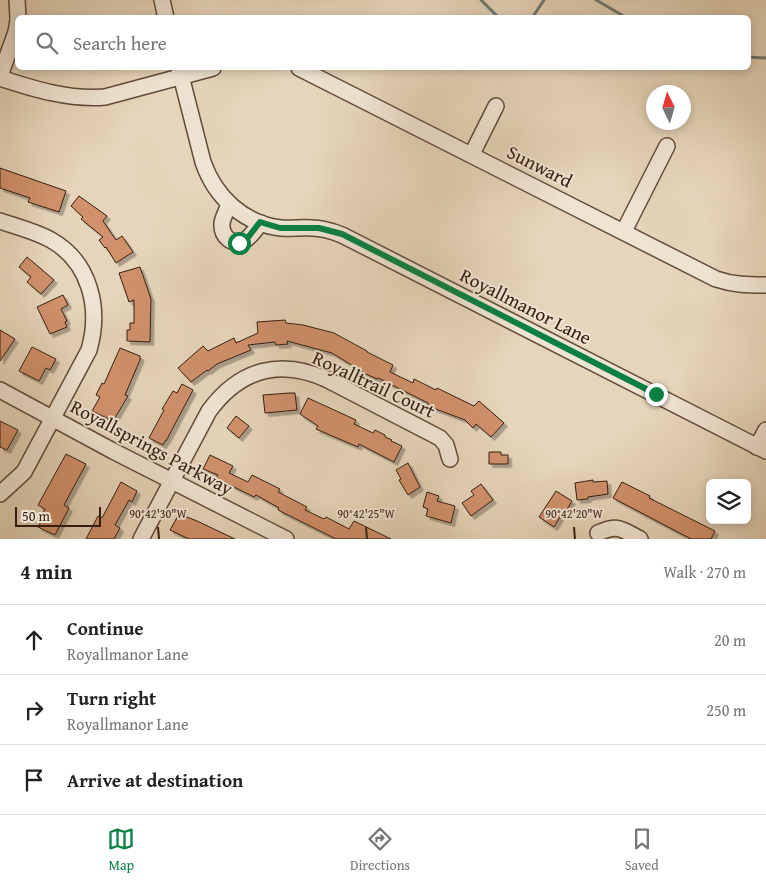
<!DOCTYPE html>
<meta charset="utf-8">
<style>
body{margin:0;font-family:"Gentium Book Plus",serif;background:#f2f2f2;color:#222}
.controls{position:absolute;right:15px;bottom:15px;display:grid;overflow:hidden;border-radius:8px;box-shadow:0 2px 8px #0003}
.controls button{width:45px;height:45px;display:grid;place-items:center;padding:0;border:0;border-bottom:1px solid #e0e0e0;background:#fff;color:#222;font:25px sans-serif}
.compass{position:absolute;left:646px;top:85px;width:45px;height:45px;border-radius:50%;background:#fff;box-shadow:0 2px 8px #0003;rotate:355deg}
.scale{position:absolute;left:15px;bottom:12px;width:86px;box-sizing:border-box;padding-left:5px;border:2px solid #351e10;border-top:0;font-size:14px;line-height:18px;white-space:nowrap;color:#351e10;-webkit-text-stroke:4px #efe4d2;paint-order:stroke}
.stop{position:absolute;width:15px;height:15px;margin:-11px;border:4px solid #0b8043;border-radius:50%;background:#fff}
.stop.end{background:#0b8043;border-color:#fff;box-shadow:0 1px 5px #0008}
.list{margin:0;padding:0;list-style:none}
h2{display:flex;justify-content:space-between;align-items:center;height:65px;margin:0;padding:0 20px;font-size:21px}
h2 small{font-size:16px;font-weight:400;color:#767676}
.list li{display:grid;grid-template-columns:32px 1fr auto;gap:15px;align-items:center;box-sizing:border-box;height:70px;padding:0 20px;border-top:1px solid #e0e0e0}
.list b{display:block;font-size:19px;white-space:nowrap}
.list p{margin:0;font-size:16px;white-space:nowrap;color:#767676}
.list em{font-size:16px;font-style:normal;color:#767676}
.icon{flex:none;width:28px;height:28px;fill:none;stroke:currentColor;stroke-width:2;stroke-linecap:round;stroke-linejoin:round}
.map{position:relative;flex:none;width:766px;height:539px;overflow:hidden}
.search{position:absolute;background:#fff;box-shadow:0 2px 8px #0003;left:15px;right:15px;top:15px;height:55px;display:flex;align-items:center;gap:12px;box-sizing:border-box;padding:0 18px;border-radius:8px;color:#767676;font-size:19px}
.sheet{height:275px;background:#fff}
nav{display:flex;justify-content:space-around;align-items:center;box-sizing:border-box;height:70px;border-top:1px solid #e0e0e0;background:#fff;font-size:14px;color:#767676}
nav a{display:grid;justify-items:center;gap:2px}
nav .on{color:#0b8043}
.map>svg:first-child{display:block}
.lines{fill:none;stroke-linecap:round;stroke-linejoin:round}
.stream{stroke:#6f7a72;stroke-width:3}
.building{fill:#d0916c;stroke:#351e10;filter:url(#shadow)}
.minor-casing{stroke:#614c3a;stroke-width:18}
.minor{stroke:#efe4d2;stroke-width:15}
.route{stroke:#0b8043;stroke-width:6}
.ticks{fill:none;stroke:#351e10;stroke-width:2}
.labels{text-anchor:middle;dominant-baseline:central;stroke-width:4;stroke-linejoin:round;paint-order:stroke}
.street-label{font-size:19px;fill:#351e10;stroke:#efe4d2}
.ticks-label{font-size:12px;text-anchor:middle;fill:#351e10;stroke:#efe4d2;stroke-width:4;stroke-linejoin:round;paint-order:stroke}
</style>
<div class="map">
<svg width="766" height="539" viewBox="0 0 766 539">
<defs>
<filter id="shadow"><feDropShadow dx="3.5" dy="3.5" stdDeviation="0" flood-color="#0004"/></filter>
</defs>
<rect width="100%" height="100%" fill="#e6d5ba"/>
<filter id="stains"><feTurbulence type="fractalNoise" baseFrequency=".004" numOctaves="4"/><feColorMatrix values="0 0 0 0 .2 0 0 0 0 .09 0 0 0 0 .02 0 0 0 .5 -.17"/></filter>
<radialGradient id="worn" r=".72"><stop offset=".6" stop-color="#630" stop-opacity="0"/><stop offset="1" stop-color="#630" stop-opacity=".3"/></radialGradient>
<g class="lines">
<!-- stream -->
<g class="stream">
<polyline points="481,0 499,18"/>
<polyline points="596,0 627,18"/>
<polyline points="532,18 544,0"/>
<polyline points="748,57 766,58"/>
</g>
</g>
<!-- building -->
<g class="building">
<polygon points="0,168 66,191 59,212 28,202 30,198 0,188"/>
<polygon points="79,196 107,216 103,221 116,240 122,236 133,252 116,263 106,247 105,248 99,240 103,237 81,219 83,217 71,206"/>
<polygon points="27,257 54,280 41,294 27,282 31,277 19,267"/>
<polygon points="140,267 151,299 150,342 127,341 127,330 130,330 130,323 134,323 134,300 129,302 119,273"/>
<polygon points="63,295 68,305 61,309 67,321 65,322 67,327 50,334 37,307"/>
<polygon points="285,320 286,323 303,325 334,333 367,351 367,352 393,365 390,372 413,383 414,379 436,390 437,388 474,406 479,401 504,423 491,437 476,424 473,428 465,420 433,408 428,405 428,403 378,378 377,379 366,374 332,353 287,341 288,344 276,345 275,342 248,345 251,350 217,364 208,371 207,370 191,382 178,368 203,346 208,351 234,338 236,343 258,333 257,322"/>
<polygon points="0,330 15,339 0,361"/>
<polygon points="32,347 56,359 50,370 46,368 39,381 19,371"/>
<polygon points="120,348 140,356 140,360 125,395 128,396 113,421 92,411 100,397 96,395 102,383 104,384"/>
<polygon points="182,384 193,390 166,441 165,441 163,445 149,438 164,410 162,409 173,391 177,393"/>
<polygon points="289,393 295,393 297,410 265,413 263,395"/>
<polygon points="308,398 356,420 354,424 373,433 375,430 385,435 385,437 392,440 391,441 402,446 394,462 359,444 358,447 316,429 318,426 300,414"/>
<polygon points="236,416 249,426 239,438 227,428"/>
<polygon points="0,421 18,430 7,450 0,447"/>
<polygon points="489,452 501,452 501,455 508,455 508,464 489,464"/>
<polygon points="66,454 86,464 64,505 69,508 55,535 38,527 42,520 40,519 45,509 38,505"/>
<polygon points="210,455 233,466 229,473 248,482 252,475 280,489 278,492 307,507 305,510 324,519 326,517 349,529 354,521 391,539 336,539 278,510 279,508 256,495 254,497 216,478 218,475 203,469"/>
<polygon points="408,463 420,487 408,495 399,480 401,479 396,470"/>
<polygon points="593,480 593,482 607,481 608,494 588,497 588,499 577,500 575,483"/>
<polygon points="121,482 137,491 132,502 129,500 115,525 120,528 114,539 86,539 98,516 102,518"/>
<polygon points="622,482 650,496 649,498 715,531 711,539 691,539 613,498"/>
<polygon points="481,484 493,500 471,516 462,503 474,495 471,491"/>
<polygon points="556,491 572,501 566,511 564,510 554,527 539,517"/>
<polygon points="427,492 439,496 437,501 455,506 451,523 426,516 428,509 423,507"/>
<polygon points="179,514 186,518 187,517 197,521 235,539 189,539 170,530"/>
</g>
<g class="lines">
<!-- minor casing -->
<g class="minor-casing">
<g id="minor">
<polyline points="17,0 18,18"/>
<polyline points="162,0 166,18"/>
<path d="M179 68 203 162C215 197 244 224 281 228 291 229 302 227 312 228 322 228 332 231 342 235L766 451"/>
<path d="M299 68 716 279C734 285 748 285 766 285"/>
<polyline points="0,76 16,32 18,20"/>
<path d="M0 78C34 89 69 100 105 97L213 68"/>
<polyline points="472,154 496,106"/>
<path d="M229 204C227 210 223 217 222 223 221 236 232 247 245 240 251 237 256 228 261 223"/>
<path d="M0 221C17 227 35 231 51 240 90 262 101 308 89 350L24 472 0 494"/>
<polyline points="624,231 667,146"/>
<polyline points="0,390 113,451 286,539"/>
<polyline points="757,447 766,430"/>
<path d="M598 533C619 524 621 529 640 539"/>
<path d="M141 539 209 411C240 369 281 358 328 380L440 438 446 445 450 459"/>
</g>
</g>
<!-- minor -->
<use href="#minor" class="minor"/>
</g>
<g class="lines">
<!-- route -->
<polyline class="route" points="239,243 246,240 260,222 280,228 319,228 342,234 656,394"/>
</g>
<!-- ticks -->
<path class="ticks" d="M158 527 159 539M366 527 367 539M574 527 575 539"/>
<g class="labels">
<!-- street labels -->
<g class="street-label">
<text transform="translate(540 166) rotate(27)">Sunward</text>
<text transform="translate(526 306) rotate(27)">Royallmanor Lane</text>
<text transform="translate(374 384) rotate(25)">Royalltrail Court</text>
<text transform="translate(152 447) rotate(28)">Royallsprings Parkway</text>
</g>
</g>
<g class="ticks-label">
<text x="158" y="518">90°42'30"W</text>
<text x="366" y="518">90°42'25"W</text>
<text x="574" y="518">90°42'20"W</text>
</g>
<rect width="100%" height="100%" filter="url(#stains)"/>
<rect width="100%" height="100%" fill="url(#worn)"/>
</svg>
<div class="controls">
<button><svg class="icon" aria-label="layers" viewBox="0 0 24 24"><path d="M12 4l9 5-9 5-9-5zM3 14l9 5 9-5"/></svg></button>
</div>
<svg class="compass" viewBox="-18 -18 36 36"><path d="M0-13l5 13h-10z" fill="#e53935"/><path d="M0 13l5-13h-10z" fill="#767676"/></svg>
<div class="scale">50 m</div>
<div class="stop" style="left:239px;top:243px"></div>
<div class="stop end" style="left:656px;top:394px"></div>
<div class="search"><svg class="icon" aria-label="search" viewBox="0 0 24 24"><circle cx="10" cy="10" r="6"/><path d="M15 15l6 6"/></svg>Search here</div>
</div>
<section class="sheet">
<h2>4 min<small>Walk · 270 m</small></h2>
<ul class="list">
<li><svg class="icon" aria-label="ahead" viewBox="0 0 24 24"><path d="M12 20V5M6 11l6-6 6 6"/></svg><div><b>Continue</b><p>Royallmanor Lane</p></div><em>20 m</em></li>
<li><svg class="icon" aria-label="right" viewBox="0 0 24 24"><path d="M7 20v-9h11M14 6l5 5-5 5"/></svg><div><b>Turn right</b><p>Royallmanor Lane</p></div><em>250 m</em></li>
<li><svg class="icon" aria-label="arrive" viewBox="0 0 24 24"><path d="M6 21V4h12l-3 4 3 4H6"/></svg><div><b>Arrive at destination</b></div></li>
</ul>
</section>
<nav>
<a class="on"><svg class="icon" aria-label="map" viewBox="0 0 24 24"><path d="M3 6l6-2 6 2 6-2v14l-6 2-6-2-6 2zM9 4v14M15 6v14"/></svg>Map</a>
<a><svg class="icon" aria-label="directions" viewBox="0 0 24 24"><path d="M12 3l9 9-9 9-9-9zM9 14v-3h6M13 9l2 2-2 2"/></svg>Directions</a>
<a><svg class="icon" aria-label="saved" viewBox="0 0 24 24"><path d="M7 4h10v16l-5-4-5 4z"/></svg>Saved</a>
</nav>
